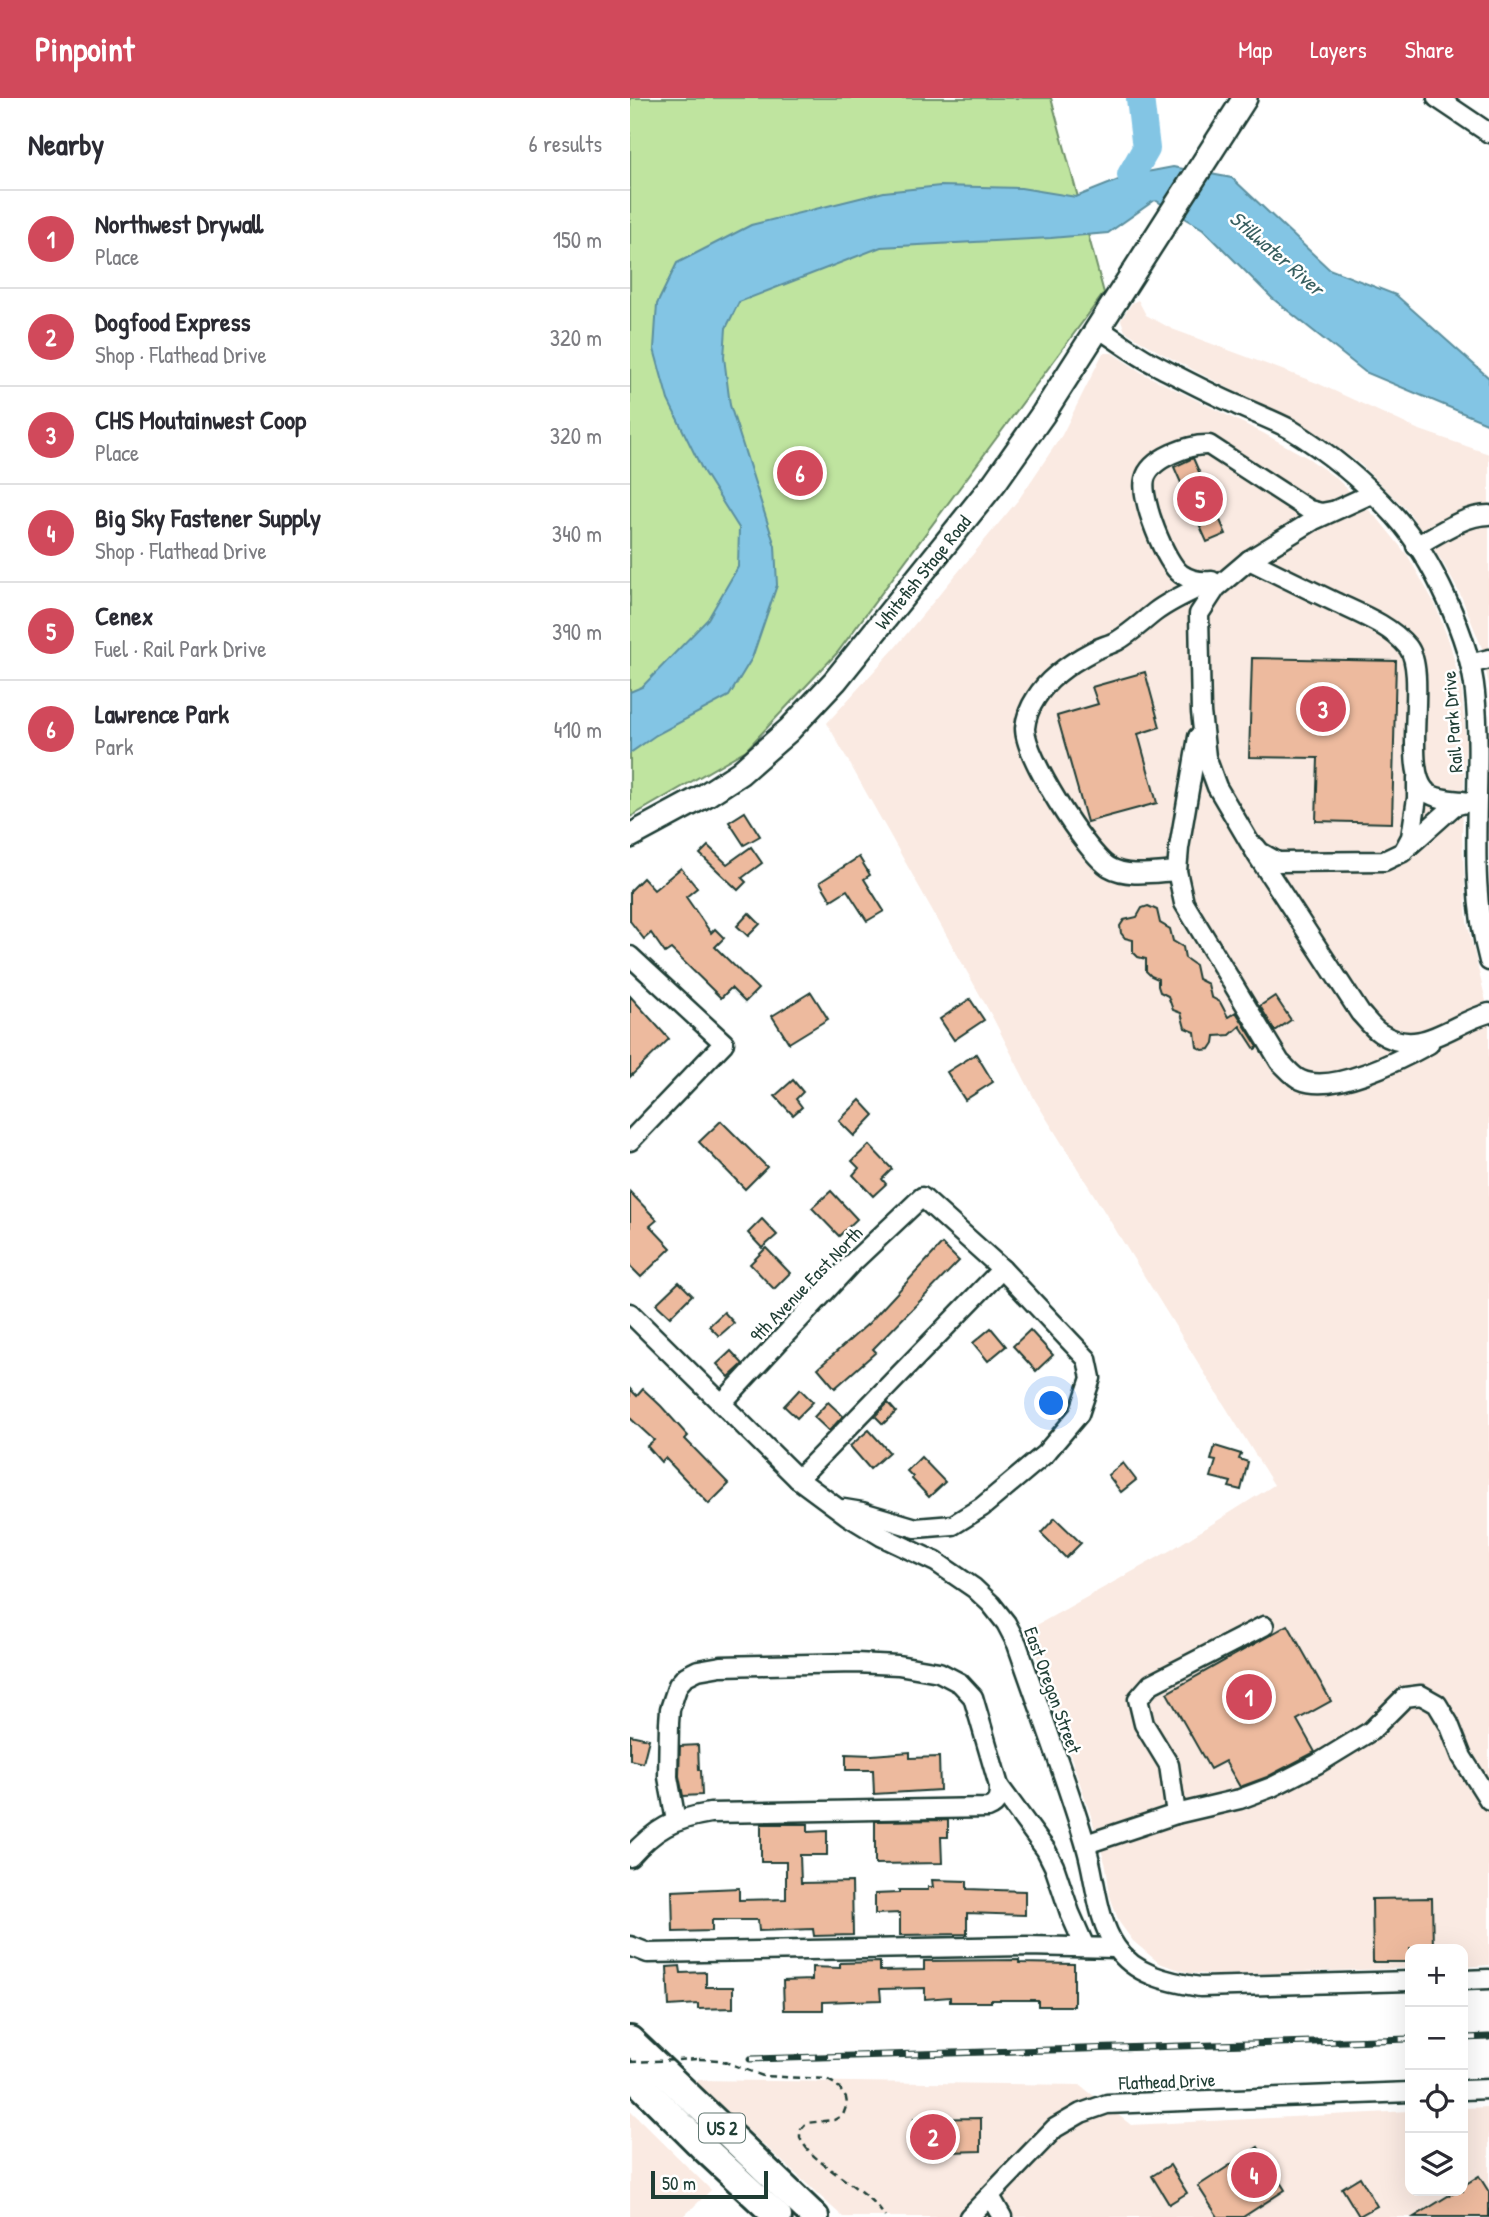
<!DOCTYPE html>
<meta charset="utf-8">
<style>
body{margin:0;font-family:"Patrick Hand",sans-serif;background:#f7f7f7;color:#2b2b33}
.controls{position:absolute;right:21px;bottom:21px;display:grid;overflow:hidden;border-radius:14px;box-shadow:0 7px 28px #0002}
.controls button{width:63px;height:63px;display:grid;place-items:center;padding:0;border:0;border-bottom:2px solid #e1e1e2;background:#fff;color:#2b2b33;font:35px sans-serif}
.scale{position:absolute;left:21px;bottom:18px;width:117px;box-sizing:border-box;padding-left:7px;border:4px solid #1f3d34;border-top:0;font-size:19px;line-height:24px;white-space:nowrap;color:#1f3d34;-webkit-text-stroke:5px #fff;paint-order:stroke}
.you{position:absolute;left:422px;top:1306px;width:24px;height:24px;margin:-18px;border:5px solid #fff;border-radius:50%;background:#1a73e8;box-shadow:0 0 0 10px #1a73e833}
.badge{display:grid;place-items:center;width:46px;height:46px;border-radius:50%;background:#d1495b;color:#fff;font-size:23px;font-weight:700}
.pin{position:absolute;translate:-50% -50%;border:4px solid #fff;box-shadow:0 2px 7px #0006}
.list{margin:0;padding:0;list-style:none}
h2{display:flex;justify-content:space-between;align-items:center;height:91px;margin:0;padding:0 28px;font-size:30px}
h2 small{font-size:23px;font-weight:400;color:#7c7c81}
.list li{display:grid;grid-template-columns:46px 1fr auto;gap:21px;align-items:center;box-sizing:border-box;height:98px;padding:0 28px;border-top:2px solid #e1e1e2}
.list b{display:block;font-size:26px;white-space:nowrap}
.list p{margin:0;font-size:23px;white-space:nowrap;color:#7c7c81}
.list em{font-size:23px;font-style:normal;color:#7c7c81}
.icon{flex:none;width:38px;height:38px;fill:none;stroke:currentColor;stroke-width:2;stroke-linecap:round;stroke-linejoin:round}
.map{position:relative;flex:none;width:859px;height:2119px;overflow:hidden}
header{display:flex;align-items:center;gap:42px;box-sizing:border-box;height:98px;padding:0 35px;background:#d1495b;color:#fff}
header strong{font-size:33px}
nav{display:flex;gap:38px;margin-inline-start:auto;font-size:24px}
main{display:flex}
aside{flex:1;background:#fff}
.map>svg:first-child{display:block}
.built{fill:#faeae2}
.green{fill:#bfe49f;stroke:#6f906a;stroke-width:2}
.water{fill:#83c5e4;stroke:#5b8f9e;stroke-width:2}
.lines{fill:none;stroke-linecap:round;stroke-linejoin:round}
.river{stroke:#83c5e4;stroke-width:28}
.building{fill:#edba9e;stroke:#1f3d34;stroke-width:2}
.minor-casing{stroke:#1f3d34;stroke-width:23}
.major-casing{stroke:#1f3d34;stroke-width:28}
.highway-casing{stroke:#1f3d34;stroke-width:32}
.path{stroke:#1f3d34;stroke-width:2.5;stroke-dasharray:7 5;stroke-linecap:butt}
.minor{stroke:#fff;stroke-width:18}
.major{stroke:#fff;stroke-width:23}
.highway{stroke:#fff;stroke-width:26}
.rail-casing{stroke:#1f3d34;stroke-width:7}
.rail{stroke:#fff;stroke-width:4.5;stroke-dasharray:13;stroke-linecap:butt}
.path-bridge{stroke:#1f3d34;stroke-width:2.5;stroke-dasharray:7 5;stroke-linecap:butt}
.labels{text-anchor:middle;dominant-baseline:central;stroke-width:5;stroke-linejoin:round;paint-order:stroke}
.shield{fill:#fff;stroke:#627771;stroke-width:2}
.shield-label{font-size:18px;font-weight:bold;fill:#1f3d34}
.street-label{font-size:19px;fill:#1f3d34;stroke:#fff}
.water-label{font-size:21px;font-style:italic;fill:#385f60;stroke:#fff}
</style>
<header>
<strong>Pinpoint</strong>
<nav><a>Map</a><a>Layers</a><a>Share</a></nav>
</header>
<main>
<aside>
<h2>Nearby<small>6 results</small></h2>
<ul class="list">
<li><span class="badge">1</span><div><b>Northwest Drywall</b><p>Place</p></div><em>150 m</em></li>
<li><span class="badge">2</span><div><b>Dogfood Express</b><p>Shop · Flathead Drive</p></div><em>320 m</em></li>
<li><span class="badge">3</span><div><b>CHS Moutainwest Coop</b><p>Place</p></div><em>320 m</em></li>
<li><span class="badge">4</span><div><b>Big Sky Fastener Supply</b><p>Shop · Flathead Drive</p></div><em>340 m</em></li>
<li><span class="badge">5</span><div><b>Cenex</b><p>Fuel · Rail Park Drive</p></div><em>390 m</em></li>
<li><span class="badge">6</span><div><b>Lawrence Park</b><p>Park</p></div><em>410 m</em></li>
</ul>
</aside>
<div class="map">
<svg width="859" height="2119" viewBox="0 0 859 2119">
<rect width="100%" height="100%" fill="#fff"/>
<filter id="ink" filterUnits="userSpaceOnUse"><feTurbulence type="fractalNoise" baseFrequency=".0143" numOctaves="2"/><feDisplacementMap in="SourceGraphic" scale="14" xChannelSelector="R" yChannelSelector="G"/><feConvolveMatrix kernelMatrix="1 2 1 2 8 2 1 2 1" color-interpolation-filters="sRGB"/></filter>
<g filter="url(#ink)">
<!-- built -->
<g class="built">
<polygon points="508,202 516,217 542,231 687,285 787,331 859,356 859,589 852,550 831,498 813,465 778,413 730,366 696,341 531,255 495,233 491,222 502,205"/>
<polygon points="473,255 482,255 514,276 633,335 678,360 706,380 749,422 778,458 805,506 821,549 832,594 836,643 832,737 837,824 859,916 859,1867 833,1869 833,1851 780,1851 780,1870 588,1877 559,1875 529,1865 503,1843 489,1824 480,1798 476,1768 461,1718 398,1532 541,1452 644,1387 405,1002 363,920 197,625 264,551 389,401 432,337"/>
<polygon points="63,1982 450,1987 501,2027 780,2013 780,2093 833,2093 833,2010 859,2009 859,2119 213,2119"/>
<polygon points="0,2012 81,2092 53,2119 0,2119"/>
</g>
<!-- green -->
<polygon class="green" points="0,0 421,0 474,195 207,555 116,652 0,719"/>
<!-- water -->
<polygon class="water" points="543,69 602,80 699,171 766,197 859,280 859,326 735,274 642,200 573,131 525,102 478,135 421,140 251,149 109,204 96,230 94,259 100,307 145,448 147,487 122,560 99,598 26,637 0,655 0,594 12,589 78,521 108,469 109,430 73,373 38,302 24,251 27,206 47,165 121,127 254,94 310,88 391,90 446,99 501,77"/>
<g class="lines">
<!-- river -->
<polyline class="river" points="510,0 516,51 501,77 505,90 529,88"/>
</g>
<!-- building -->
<g class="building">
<polygon points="563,360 596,436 577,444 544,369"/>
<polygon points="622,560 766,563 762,725 686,723 688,660 619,659"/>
<polygon points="515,574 530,629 508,636 527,705 457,724 427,618 468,606 462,589"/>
<polygon points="115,714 130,738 114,747 99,724"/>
<polygon points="78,748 97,766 121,749 132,765 112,780 116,784 108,792 70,756"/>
<polygon points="229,759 240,777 234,781 254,813 237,823 217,792 201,802 190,784"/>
<polygon points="51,770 67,790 56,799 81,835 85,831 94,840 85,849 128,891 115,904 101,890 91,900 41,851 35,855 21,835 14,841 0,823 0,793 13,780 24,792"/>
<polygon points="518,808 527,812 530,825 540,831 543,843 553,849 555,860 565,867 568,881 578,886 581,899 590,904 598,919 606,914 628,949 625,951 610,928 600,937 585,938 584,945 580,951 573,952 567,949 565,934 555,930 551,915 543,912 538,898 530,894 528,888 528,881 521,878 516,873 516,861 508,859 503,854 503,842 495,840 491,835 490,828 494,822 507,819 512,810"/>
<polygon points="119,815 130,826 118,838 107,828"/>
<polygon points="181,894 198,921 159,945 142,918"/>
<polygon points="0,898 39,941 0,979"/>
<polygon points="645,898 661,922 645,933 630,908"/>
<polygon points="340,901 354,922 324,942 310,921"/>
<polygon points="346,956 363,984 335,1002 317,974"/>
<polygon points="163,982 173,994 166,1001 172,1009 163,1017 145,998"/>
<polygon points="230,1002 244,1017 224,1038 209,1023"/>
<polygon points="91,1023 137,1069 115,1091 69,1044"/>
<polygon points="239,1047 262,1071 252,1081 256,1086 243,1098 223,1077 229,1070 222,1063"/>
<polygon points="201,1093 227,1121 209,1138 182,1110"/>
<polygon points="0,1094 27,1122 20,1128 41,1150 11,1179 0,1168"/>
<polygon points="132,1121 147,1137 132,1150 118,1135"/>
<polygon points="312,1146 329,1163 243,1251 246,1254 205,1290 188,1270 239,1225"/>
<polygon points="136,1150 160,1175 144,1191 120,1166"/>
<polygon points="49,1184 62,1197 40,1219 26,1206"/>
<polygon points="94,1214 104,1225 89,1238 79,1228"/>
<polygon points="361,1230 376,1248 358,1263 343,1245"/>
<polygon points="400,1232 423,1257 406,1273 383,1248"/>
<polygon points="101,1253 113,1266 99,1279 87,1266"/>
<polygon points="0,1291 7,1298 13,1291 31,1308 58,1338 55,1341 99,1386 79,1406 35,1360 31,1364 17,1348 24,1342 0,1320"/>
<polygon points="170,1291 183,1304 167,1320 154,1308"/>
<polygon points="198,1304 213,1318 199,1333 184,1319"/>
<polygon points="258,1305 266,1314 253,1326 245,1318"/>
<polygon points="239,1332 259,1354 240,1371 220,1348"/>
<polygon points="585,1348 611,1356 609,1361 618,1364 611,1392 599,1389 601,1384 581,1379 586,1363 581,1362"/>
<polygon points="291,1359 315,1384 299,1399 282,1381 283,1379 277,1373"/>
<polygon points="493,1365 506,1382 491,1394 478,1377"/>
<polygon points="425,1420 451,1445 436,1460 411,1435"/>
<polygon points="658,1527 701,1603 667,1622 685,1654 637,1679 610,1689 595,1663 580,1671 537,1595"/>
<polygon points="0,1637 19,1641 13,1665 0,1662"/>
<polygon points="68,1647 69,1672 71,1672 72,1697 53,1698 49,1678 50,1648"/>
<polygon points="280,1654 280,1660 309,1659 310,1692 244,1696 243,1672 216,1672 216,1656 242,1657"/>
<polygon points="318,1722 318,1739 311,1739 312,1765 245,1766 245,1723"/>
<polygon points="131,1726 178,1726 178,1734 197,1733 197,1757 170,1757 171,1785 222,1784 223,1837 184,1838 183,1831 129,1833 128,1822 82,1822 82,1833 43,1834 42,1793 109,1790 109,1802 156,1801 156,1764 131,1764"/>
<polygon points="302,1782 337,1783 337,1791 395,1793 395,1817 337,1815 337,1836 270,1837 270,1815 245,1816 245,1796 269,1795 269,1792 298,1792 298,1789 303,1789"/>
<polygon points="802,1800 803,1851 780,1851 780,1864 743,1864 742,1801"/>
<polygon points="389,1862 389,1865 444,1866 444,1908 408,1908 408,1902 361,1902 361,1904 320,1904 320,1899 295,1901 295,1890 250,1891 251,1902 193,1904 193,1912 154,1912 153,1883 182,1882 182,1869 210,1870 210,1865 250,1864 250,1873 294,1872 294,1863"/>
<polygon points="50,1868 51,1875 76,1874 76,1889 103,1889 103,1910 68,1911 68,1906 39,1908 37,1869"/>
<polygon points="351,2020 351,2053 285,2055 284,2021"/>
<polygon points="628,2049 655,2092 613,2119 588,2119 568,2088"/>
<polygon points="540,2067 557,2095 539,2106 522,2078"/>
<polygon points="849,2078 859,2094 859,2119 784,2119 826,2093 833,2093 833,2088"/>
<polygon points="730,2079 747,2108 729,2118 712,2090"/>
</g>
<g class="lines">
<!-- minor casing -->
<g class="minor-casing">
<g id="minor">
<polyline points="807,0 859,35"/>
<path d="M468 230C487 242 506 257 526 267 553 281 579 295 607 307 624 315 643 322 660 331 698 354 735 385 765 418 802 459 840 541 845 595 854 683 835 776 859 863"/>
<path d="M741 396 684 422 619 462 586 490 569 516 571 614 576 659 587 689 627 757 730 915C736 921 742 930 750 935 790 961 821 925 859 915"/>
<path d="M786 448C808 436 834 417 859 417"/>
<path d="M619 462C647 476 676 490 705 504 730 516 760 527 778 549 799 576 770 675 798 695 808 702 826 702 839 704"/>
<path d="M582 483C571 484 561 483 551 476 535 464 510 401 515 381 520 360 560 346 579 347L679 412 691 415 702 413"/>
<polyline points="840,566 859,561"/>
<path d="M568 639 549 750 547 773 554 805 650 964C656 969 663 979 671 982 703 996 770 962 799 946"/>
<polyline points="626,749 630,754 648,764 754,763 773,754 781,739 787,700 787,680"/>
<polyline points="778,749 824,708 839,704"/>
<path d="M547 773C526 774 498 780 479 769 456 755 394 657 395 630 396 619 400 609 406 600 418 580 442 564 463 553 470 549 479 547 487 543 501 535 512 524 525 514 542 501 562 493 581 484"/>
<polyline points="0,858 94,945 0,1043"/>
<path d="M0 1215 168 1381 218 1418 251 1438 306 1464 344 1490 361 1506 376 1525 387 1546C410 1613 436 1680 456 1748 466 1781 466 1820 486 1849 504 1877 539 1884 570 1889L780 1883"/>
<polyline points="92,1305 220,1167 292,1099 372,1171 457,1261 461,1280 449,1316 415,1356 352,1409 323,1427 286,1430 232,1414 214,1411"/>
<polyline points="168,1381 372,1171"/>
<polyline points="546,1716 539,1667 514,1626 508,1601 521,1586 634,1528"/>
<polyline points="46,1723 38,1679 39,1625 40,1611 48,1587 56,1578 68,1572 91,1568 225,1565 268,1567 309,1574 330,1585 343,1599 369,1688 416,1752 424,1768 440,1815 455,1849"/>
<polyline points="456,1746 546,1716 610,1701 642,1689 687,1666 741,1633 775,1599 791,1597 807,1606 819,1626 832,1659 859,1702"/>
<path d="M0 1759C25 1731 43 1721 80 1715L358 1710C369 1706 369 1698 369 1688"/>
<polyline points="0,1848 18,1855 397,1848 486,1850"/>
<polyline points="833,1882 859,1881"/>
<polyline points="833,1992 859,1991"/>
<polyline points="360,2098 372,2119"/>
<polyline points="339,2119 425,2030 451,2015 477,2006 780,1994"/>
</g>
</g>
<!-- major casing -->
<g class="major-casing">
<g id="major">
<path id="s1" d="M0 738 76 697 110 675 159 632 205 583 365 384 413 316 615 0"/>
</g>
</g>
<!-- highway casing -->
<g class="highway-casing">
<g id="highway">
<polyline points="0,1942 185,2119"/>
<polyline points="0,1976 74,2050 148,2119"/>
</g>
</g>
<!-- path -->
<path class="path" d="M69 1961 90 1962 133 1978 196 1981 207 1987 216 2000 217 2006 213 2017 204 2022 176 2025 170 2032V2040C185 2070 236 2088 255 2119"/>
<!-- minor -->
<use href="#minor" class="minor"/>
<!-- major -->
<use href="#major" class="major"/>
<!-- highway -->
<use href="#highway" class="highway"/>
<!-- rail casing -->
<g class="rail-casing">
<g id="rail">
<polyline points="833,1940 859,1939"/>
<polyline points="120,1961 780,1941"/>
</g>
</g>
<!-- rail -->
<use href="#rail" class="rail"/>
<!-- path-bridge -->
<polyline class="path-bridge" points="0,1964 69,1961"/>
</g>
</g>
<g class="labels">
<!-- shield labels -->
<rect class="shield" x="69" y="2015.5" width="46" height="29" rx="5"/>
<g class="shield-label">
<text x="92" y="2030">US 2</text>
</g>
<!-- street labels -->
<g class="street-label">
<text stroke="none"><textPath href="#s1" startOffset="399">Whitefish Stage Road</textPath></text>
<text transform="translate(822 624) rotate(-94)">Rail Park Drive</text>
<text transform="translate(176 1186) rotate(-46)">9th Avenue East North</text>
<text transform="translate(423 1592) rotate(70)">East Oregon Street</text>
<text transform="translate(537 1983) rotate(-2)">Flathead Drive</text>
</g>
<!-- water labels -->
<g class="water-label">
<text transform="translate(647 155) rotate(41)">Stillwater River</text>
</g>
</g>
</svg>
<div class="controls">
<button>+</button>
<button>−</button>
<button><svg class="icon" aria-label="locate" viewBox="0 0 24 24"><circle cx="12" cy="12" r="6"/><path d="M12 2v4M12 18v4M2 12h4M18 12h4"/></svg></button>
<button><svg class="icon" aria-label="layers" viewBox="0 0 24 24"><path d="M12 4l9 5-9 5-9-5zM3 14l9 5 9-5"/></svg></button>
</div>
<div class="scale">50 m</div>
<div class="you"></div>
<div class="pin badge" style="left:619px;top:1599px">1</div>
<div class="pin badge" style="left:303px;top:2039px">2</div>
<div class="pin badge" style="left:693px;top:611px">3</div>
<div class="pin badge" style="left:624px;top:2077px">4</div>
<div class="pin badge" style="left:570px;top:401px">5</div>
<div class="pin badge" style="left:170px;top:375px">6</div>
</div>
</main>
